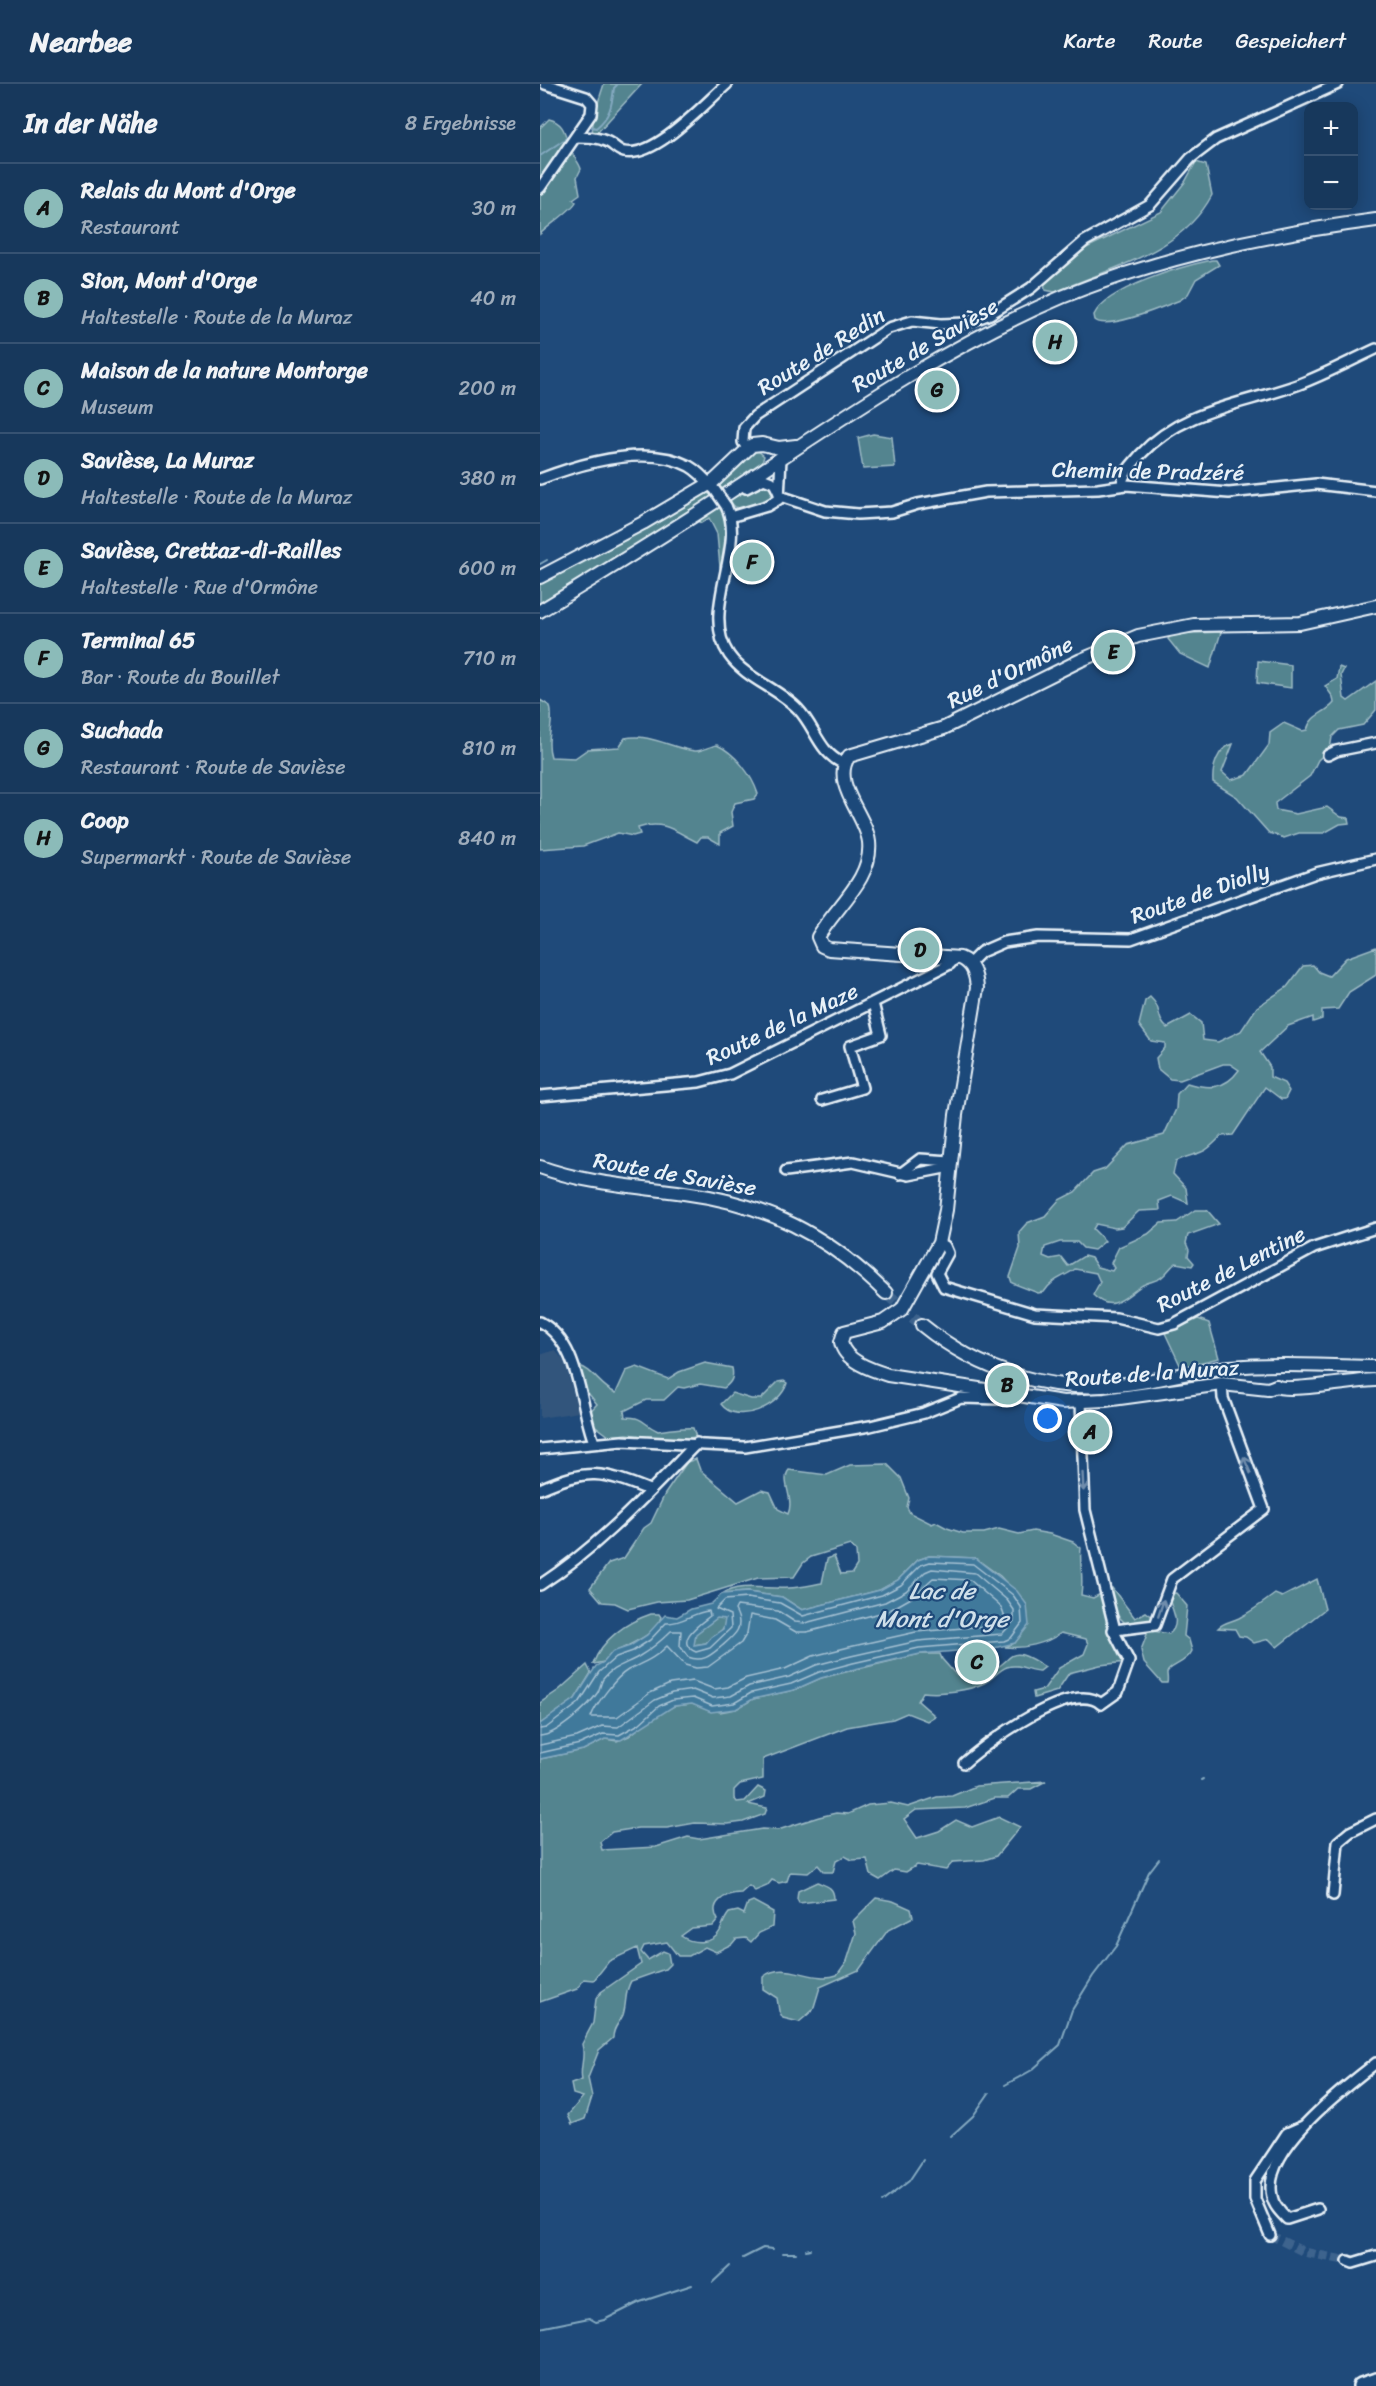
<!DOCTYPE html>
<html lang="de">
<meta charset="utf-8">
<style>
body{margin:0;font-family:Sriracha,sans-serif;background:#244365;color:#f1f3f6}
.controls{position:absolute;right:18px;top:18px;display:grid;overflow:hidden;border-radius:12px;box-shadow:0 3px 15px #0003}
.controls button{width:54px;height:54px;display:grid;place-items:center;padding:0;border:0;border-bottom:2px solid #365272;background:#17385c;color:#f1f3f6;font:30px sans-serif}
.you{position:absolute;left:508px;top:1335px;width:21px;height:21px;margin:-15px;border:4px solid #fff;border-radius:50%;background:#1a73e8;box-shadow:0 0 0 9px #1a73e833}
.badge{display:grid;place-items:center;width:39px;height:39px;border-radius:50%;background:#8bbbb9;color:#111;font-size:20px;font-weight:700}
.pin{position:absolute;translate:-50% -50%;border:3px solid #fff;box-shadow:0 2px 6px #0006}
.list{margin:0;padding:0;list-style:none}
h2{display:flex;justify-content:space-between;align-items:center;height:78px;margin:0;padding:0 24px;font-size:26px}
h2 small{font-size:20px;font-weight:400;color:#9eacbb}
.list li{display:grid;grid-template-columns:39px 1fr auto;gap:18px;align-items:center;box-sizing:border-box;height:90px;padding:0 24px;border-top:2px solid #365272}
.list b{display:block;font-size:22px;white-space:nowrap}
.list p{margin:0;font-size:20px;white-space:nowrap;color:#9eacbb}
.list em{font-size:20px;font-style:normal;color:#9eacbb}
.map{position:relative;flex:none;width:836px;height:2302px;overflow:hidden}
header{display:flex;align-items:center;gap:36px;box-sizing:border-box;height:84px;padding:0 30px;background:#17385c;border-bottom:2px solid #365272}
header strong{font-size:28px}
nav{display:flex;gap:33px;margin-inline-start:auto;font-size:21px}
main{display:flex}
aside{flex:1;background:#17385c}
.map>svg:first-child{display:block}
.built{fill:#32547c}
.green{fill:#52848f;stroke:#9dbac4;stroke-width:1.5}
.water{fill:#41799b;stroke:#84a9c0;stroke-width:1.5;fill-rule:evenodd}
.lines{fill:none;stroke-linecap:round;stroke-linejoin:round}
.shore{stroke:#a5c1d3;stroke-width:1.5}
.stream{stroke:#84a9c0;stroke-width:2}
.minor-tunnel{stroke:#3d638d;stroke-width:9;stroke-dasharray:9 4.5;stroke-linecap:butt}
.tertiary-tunnel{stroke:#3d638d;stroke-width:12;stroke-dasharray:12 6;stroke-linecap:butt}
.minor-casing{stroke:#e8f1f8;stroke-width:14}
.tertiary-casing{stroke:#e8f1f8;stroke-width:16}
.primary-casing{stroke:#e8f1f8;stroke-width:20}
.minor{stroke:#1f4a7a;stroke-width:9}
.tertiary{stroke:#1f4a7a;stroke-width:12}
.primary{stroke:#1f4a7a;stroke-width:15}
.minor-bridge-casing{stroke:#e8f1f8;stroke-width:14;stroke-linecap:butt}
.minor-bridge{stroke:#1f4a7a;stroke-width:9}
.oneway{stroke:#6f8dac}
.labels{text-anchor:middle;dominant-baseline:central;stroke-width:4.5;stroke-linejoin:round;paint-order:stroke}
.street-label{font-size:22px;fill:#e8f1f8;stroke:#1f4a7a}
.water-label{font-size:24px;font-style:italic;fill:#cfdfea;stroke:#1f4a7a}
</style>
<header>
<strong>Nearbee</strong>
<nav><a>Karte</a><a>Route</a><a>Gespeichert</a></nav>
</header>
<main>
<aside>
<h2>In der Nähe<small>8 Ergebnisse</small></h2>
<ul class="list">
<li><span class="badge">A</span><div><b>Relais du Mont d'Orge</b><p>Restaurant</p></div><em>30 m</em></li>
<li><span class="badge">B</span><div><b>Sion, Mont d'Orge</b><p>Haltestelle · Route de la Muraz</p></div><em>40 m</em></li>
<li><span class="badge">C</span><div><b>Maison de la nature Montorge</b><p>Museum</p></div><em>200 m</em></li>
<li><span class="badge">D</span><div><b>Savièse, La Muraz</b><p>Haltestelle · Route de la Muraz</p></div><em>380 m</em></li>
<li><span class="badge">E</span><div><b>Savièse, Crettaz-di-Railles</b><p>Haltestelle · Rue d'Ormône</p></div><em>600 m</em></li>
<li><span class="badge">F</span><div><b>Terminal 65</b><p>Bar · Route du Bouillet</p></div><em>710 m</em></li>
<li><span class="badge">G</span><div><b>Suchada</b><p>Restaurant · Route de Savièse</p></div><em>810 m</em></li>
<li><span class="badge">H</span><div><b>Coop</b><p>Supermarkt · Route de Savièse</p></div><em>840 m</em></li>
</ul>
</aside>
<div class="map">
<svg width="836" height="2302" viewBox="0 0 836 2302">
<rect width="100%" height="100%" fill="#1f4a7a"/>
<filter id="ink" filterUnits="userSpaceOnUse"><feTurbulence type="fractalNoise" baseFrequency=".0167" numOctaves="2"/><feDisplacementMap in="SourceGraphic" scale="12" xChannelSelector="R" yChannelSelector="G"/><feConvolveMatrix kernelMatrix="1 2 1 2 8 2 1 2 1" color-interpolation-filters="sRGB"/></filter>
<g filter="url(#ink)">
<!-- built -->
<polygon class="built" points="15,1266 24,1277 39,1328 0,1334 0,1271"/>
<!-- green -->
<g class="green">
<polygon points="64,0 102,0 57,49 52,49 54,31"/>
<path d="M9 35C26 39 25 53 31 67 34 74 39 78 41 85L37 93 40 110 33 115 36 118C31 127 10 140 0 150V44Z"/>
<path d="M656 78 666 81 672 111C641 170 570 183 515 208L505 206 504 197 538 168 621 128 645 98Z"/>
<path d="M672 176H676L679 181 656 195 648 210 640 216C625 222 567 247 555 236L554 231C566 204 643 182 672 176Z"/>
<polygon points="333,350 352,353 355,383 323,385 318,354"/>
<polygon points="217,366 224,372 221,382 182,407 180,402 185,392 211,368"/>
<polygon points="223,399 231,402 233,407 229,415 204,425 195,423 189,416"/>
<polygon points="166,408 173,413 0,520 0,498"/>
<path d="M179 421C193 443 184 470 181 494L177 450 169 434 161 439 156 436Z"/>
<polygon points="681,548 670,584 640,570 628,555 632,550"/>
<polygon points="718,577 751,581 751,604 717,599"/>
<path d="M799 583 804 585 801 591 804 614 808 617 836 597V626L823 641 799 646 792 653 790 665 778 676 770 692 735 719 736 726 756 730 787 723 801 733 808 734 809 739 800 740 784 749H759L744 754 729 749 697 713 673 698C672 684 677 664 693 660L682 688 691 696 707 691 729 661 730 649 744 639 762 647 767 646C771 630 785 630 794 619L793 613 785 602 797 595Z"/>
<path d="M0 616 10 622C15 640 5 654 11 673L35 674 48 665 79 663 85 654C110 649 131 664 155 667 161 668 170 662 177 661 195 669 212 691 218 710L214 715 195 719 191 728 193 742 180 749V760L168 753H161L157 758C136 748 124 735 98 744L100 750 93 752 78 749 43 762 0 765Z"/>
<path d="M836 863V891L809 908 798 925 782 926V935L773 938V933L748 942 720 968 730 983V993L744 999 749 1007 745 1015H741L725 1003 693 1051 681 1052C661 1074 660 1066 636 1077L633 1090 646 1104 648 1119 632 1112 619 1117 620 1126 599 1127 582 1143 575 1144 556 1140 553 1145 565 1157 554 1166 543 1164 537 1158H520L505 1163 503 1172 510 1175 521 1173 528 1182 544 1172 551 1174 557 1183 572 1187 574 1184 571 1179 579 1163 608 1150 621 1139 637 1138 655 1126H667L679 1140 648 1151 646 1159 649 1166 648 1172 654 1179 652 1182 636 1179C630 1183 628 1188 623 1192 617 1198 608 1197 601 1202 585 1213 572 1230 553 1211L560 1198 556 1189 535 1185C523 1194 513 1194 504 1208L498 1209 472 1199 470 1193 480 1164 479 1148 487 1139 505 1132 519 1116 535 1108 553 1089 565 1085 588 1061 624 1051 636 1025 637 1010 647 999C668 1005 685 1006 699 986L690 980H683L640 996 630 995 618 985 616 974 625 964V959L611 957 599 941 605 917 610 913C623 925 615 933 627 944L651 931 661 939 663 956 678 958 701 947 717 923 747 903 763 882 773 881 779 888 789 892 806 874Z"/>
<polygon points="658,1235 669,1239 679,1274 641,1283 625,1249"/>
<path d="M165 1279 192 1284C194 1293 192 1298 184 1304L160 1300 144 1304 138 1303 124 1316H106L84 1327 85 1333C105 1333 102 1340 118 1347 123 1346 147 1343 153 1344L156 1353 132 1356 87 1350 69 1352 49 1337 47 1331 57 1320 36 1294 39 1282C53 1285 61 1304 76 1309L86 1287 97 1283 128 1295 139 1288Z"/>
<path d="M244 1297 247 1299C241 1322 197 1342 181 1320L192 1309 211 1315H221L238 1298Z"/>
<path d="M156 1375 160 1386 198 1418 221 1406 230 1408 238 1425 248 1430C255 1415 240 1397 249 1386L287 1391 310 1381 347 1380 361 1394 369 1414 367 1423 370 1429 392 1440 396 1438 407 1444 423 1449H444L459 1445 479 1450 493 1447 510 1450 533 1458 541 1464C539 1481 544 1491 541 1511L553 1514 572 1504 595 1534 606 1528 614 1534 613 1547 629 1550C643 1539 630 1524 628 1510L636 1509 647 1522 644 1552 649 1556 652 1567C647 1579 628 1582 627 1589 627 1592 628 1596 627 1599H622L604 1579 601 1566 609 1545 587 1541 577 1531H572L586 1578 560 1581 529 1589 517 1607 494 1614 493 1608 504 1605 519 1584 544 1570 548 1560 546 1555 521 1549C506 1560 483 1565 465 1563L475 1559 488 1541 487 1521 460 1492 435 1474 389 1472 378 1476 358 1496 340 1506 262 1526 242 1513 207 1508 182 1510C200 1498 228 1506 248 1504 260 1504 271 1501 282 1499L287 1475 294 1472 301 1490 312 1489 317 1481 316 1467 310 1461 271 1473 263 1479 254 1493 218 1494 147 1516 117 1518 88 1525 75 1519 62 1518 50 1504 69 1479 84 1474 104 1444 111 1439 125 1410 147 1378Z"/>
<path d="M777 1495 785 1525 737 1563 729 1555 714 1559 706 1553 699 1552 695 1545 678 1544C684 1538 691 1538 699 1534 712 1527 723 1519 735 1510L742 1513Z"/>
<path d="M111 1530H119L121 1533C113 1558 78 1560 64 1578L53 1580C62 1555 87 1538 111 1530Z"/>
<path d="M184 1533 186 1538C184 1548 172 1552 166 1559L154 1561 155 1550 177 1534Z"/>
<path d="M380 1570H400L402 1575 417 1592C427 1591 436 1594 445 1590 477 1578 464 1556 505 1583L500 1587C488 1587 479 1579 467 1583 458 1586 453 1595 444 1599 429 1607 400 1610 383 1608L378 1617 395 1632 387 1637 367 1629 353 1635 307 1643 223 1675V1695L200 1700 194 1706V1714L197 1718 205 1717 218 1703 226 1707 225 1713 208 1720 227 1724 225 1730 203 1738 188 1740 155 1739 127 1744H98L72 1748 60 1758 62 1766 116 1763 148 1753 159 1755 222 1745 238 1746 279 1733 296 1729 308 1730 328 1721 351 1719 368 1723 397 1713 412 1712 436 1702 506 1697 491 1705H478L468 1714H455L425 1724 376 1726 364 1735 377 1754 399 1747 416 1736 432 1743 459 1733 480 1743 456 1772 444 1776 413 1778 406 1786 377 1781 366 1788 354 1786 340 1796 331 1791 327 1775 312 1776 305 1772 296 1777 293 1788H284L278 1781 268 1789 250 1788 247 1797 239 1799 232 1796 227 1802 215 1807 209 1802 201 1809C185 1809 168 1819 178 1836L173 1842 152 1844 141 1852C152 1860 173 1861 180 1847 183 1840 184 1835 189 1829L198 1827 204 1830 208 1819 213 1817 233 1828 232 1843 219 1849 211 1858 206 1854 196 1855 192 1860 176 1868 165 1863 149 1872H138L127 1858 104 1862 101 1868 108 1876 123 1867 128 1869 130 1880 125 1885 91 1897C84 1909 87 1919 83 1931 79 1940 73 1943 73 1954L59 1966 48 1994 52 2013 45 2035 32 2040 28 2031 43 2013 33 2010 31 2000 42 1996C39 1983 46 1975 42 1960L53 1939 56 1915 61 1908 101 1880 97 1864 69 1877 54 1896 44 1895 37 1905 0 1918V1675L43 1666 65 1655 77 1657 89 1652 113 1633 134 1622 152 1620 180 1628 196 1625 213 1615 254 1606 281 1594Z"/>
<polygon points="47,1581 51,1589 35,1615 0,1640 0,1619 19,1606"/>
<path d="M277 1798C287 1802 294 1803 294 1815L259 1819 257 1815 258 1807Z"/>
<path d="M336 1814 353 1817 371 1825 373 1833 348 1846 319 1886 280 1903 273 1926 259 1938 243 1934 239 1927 237 1914 223 1905V1893C244 1875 273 1900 297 1891L307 1877 316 1849 313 1837Z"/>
</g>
<!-- water -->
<path class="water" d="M389 1472 435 1474 477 1507 487 1521 489 1541 475 1559 454 1564 380 1570 315 1585 281 1594 254 1606 213 1615 196 1625 171 1628 152 1620 134 1622 81 1656 65 1655 43 1666 0 1675V1640L35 1615 56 1582 64 1578 72 1568 90 1562 107 1551 125 1531 137 1533 151 1525 171 1520 182 1510 207 1508 242 1513 262 1526 340 1506 358 1496 378 1476ZM177 1534 185 1535 183 1545 171 1553 166 1559 154 1561 156 1550Z"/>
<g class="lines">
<!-- shore -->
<g class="shore">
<path d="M393 1494 430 1496 461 1523 465 1534 458 1541 376 1548 309 1563 273 1572 245 1585 206 1594 188 1603 174 1605 153 1597 130 1600 110 1609 77 1633H51C55 1621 76 1593 88 1586 102 1579 116 1574 127 1562L145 1581 156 1584 168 1583 201 1559 207 1549 210 1531 235 1536 256 1548H267L348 1527 371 1514Z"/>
<path d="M0 1645 6 1644 39 1619 59 1588 76 1573 93 1567 110 1556 126 1539C142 1540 153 1528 169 1527L170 1532C161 1539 132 1558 156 1568L170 1564 191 1544 190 1531 176 1525 185 1516 207 1514 240 1519 263 1532 342 1511 361 1501 381 1481 390 1478 433 1480 473 1511 481 1523 482 1539 471 1554 464 1557 379 1564 313 1579 279 1588 251 1600 211 1609 194 1619 172 1622 153 1614 133 1616 119 1622 99 1640 79 1651 63 1650 40 1660 0 1669"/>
<path d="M0 1652C17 1651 49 1622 58 1608 60 1604 61 1598 63 1595 72 1583 86 1580 98 1573 110 1566 121 1557 131 1547H141L140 1562 148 1573C163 1579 171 1571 182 1562 195 1551 205 1544 195 1526L197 1522 238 1527 255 1538 265 1539 345 1518 366 1507 385 1488 392 1485 435 1489 467 1516 474 1526V1537L462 1550 378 1557 311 1572 276 1581 249 1593 209 1602 191 1612 173 1614 153 1606 132 1609 115 1616 78 1643 62 1642 37 1653 0 1661"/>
</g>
<!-- stream -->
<g class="stream">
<path d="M52 43 56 44C70 33 72 21 74 4L78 0"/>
<polyline points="0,72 34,49"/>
<polyline points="0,480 7,476"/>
<polyline points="661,1696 663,1695"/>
<polyline points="465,2001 492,1986 520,1961 532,1926 553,1892 576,1862 609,1788 619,1775"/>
<polyline points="411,2052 433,2032 449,2009"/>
<polyline points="342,2118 369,2097 383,2076"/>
<polyline points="266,2166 270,2165"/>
<polyline points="242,2169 256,2169"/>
<polyline points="203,2174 223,2164 233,2165"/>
<polyline points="173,2198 190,2182"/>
<polyline points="0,2244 49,2234 56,2238 64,2236 100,2218 152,2201"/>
</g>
<!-- minor-tunnel -->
<polyline class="minor-tunnel" points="730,2151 764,2168 808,2177"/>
<!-- tertiary-tunnel -->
<polyline class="tertiary-tunnel" points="346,1209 382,1241"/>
<!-- minor casing -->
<g class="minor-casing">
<g id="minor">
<path d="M36 53C47 53 58 53 68 58 74 61 78 67 84 68 115 75 165 19 187 0"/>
<polyline points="0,104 51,30 52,20 46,13 5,0"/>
<polyline points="207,364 203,358 204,344 215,332 349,244 372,237 401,240 426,239 450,230 491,204 545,157 610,121 651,74 676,55 798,0"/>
<path d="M0 395C42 379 107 360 149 382 158 387 167 397 173 404"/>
<path d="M582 401C583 388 592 381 600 371 643 325 701 321 757 301 784 291 810 277 836 265"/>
<polyline points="206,404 224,395 234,399 239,409"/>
<polyline points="240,412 285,427 318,430 352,428 378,420 446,408 558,405 586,401 689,409 776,400 836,407"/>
<path d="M186 422C207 463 159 528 189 571 206 595 238 604 258 625 276 644 278 668 304 680"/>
<polyline points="190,433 227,422 239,415 241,374"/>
<polyline points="788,671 796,667 836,659"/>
<polyline points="429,880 441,868 464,858 498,853 591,855 776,789 836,775"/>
<polyline points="0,1012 159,998 190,990 410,880 416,873"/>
<polyline points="282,1016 322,1004 310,962 341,951 333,919"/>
<polyline points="246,1087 313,1078 369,1091 410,1083"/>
<polyline points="360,1090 380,1075 411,1077"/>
<polyline points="399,1159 405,1162 408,1169 397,1189 404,1203 495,1230 576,1234 619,1244 634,1240 774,1164 836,1144"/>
<path d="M0 1238C41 1260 39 1320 54 1358"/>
<polyline points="541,1318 545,1426 575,1546 615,1541 632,1495 724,1425 683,1314 682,1300"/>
<polyline points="0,1365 82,1357 205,1363 330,1342 384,1329 421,1314 460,1315 465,1309"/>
<path d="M0 1405C48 1384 62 1387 109 1406"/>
<path d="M0 1501C60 1462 107 1410 157 1359"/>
<path d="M424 1679C447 1659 533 1594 561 1620L578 1608 589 1577 573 1546"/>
<polyline points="793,1811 798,1758 810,1748 836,1735"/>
<path d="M778 2125 747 2135C741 2129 733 2121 732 2112 721 2066 804 2004 836 1979"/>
<polyline points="730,2151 715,2115 715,2097 747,2049 763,2042"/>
<polyline points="808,2177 813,2179 836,2172"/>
</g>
</g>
<!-- tertiary casing -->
<g class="tertiary-casing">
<g id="tertiary">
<polyline points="0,493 103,439 174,397 212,361 222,360 239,364 256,362"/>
<path d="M0 527C67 486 134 446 199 402 303 333 406 262 522 213 623 172 729 150 836 136"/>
<path d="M0 1083C47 1100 95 1102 144 1109 227 1120 286 1150 346 1209"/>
<path d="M382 1241C440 1288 511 1310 586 1300 621 1296 655 1286 690 1283 738 1279 787 1282 836 1283"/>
<path d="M736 1302 728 1305 682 1300 565 1316 523 1318 348 1291C332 1286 304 1277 301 1258L304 1248 343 1238 362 1225 399 1159 406 1126 416 1031 437 904C436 891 433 879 420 874L289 865 282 862 278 853C295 823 333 795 329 758 326 731 290 699 309 672L404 644 541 576 598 552 654 541 760 539 836 522"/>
<path d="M736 1302C747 1309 817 1296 836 1296"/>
</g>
</g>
<!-- primary casing -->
<g class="primary-casing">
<polyline id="primary" points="821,2302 836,2297"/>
</g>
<!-- minor -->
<use href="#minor" class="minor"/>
<!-- tertiary -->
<use href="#tertiary" class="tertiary"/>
<!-- primary -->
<use href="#primary" class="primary"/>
<!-- minor-bridge casing -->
<g class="minor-bridge-casing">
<polyline id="minor-bridge" points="175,406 186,422"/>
</g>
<!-- minor-bridge -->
<use href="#minor-bridge" class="minor-bridge"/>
</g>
<!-- one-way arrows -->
<defs><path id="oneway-shaft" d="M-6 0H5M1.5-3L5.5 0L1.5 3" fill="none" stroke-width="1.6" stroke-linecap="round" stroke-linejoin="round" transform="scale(1.5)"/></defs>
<g class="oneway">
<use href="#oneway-shaft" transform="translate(707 1381) rotate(-113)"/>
<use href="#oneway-shaft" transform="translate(543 1398) rotate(87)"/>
<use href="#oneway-shaft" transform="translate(621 1524) rotate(-72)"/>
</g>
</g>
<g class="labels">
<!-- street labels -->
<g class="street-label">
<text transform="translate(385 261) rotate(-30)">Route de Savièse</text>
<text transform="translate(281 267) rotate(-32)">Route de Redin</text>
<text transform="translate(608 387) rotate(1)">Chemin de Pradzéré</text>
<text transform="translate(470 588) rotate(-26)">Rue d'Ormône</text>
<text transform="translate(660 809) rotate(-19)">Route de Diolly</text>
<text transform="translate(242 940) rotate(-25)">Route de la Maze</text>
<text transform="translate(135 1090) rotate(10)">Route de Savièse</text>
<text transform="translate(691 1185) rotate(-27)">Route de Lentine</text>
<text transform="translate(612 1289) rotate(-4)">Route de la Muraz</text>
</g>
<!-- water labels -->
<g class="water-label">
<text x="402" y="1507">Lac de<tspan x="402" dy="28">Mont d'Orge</tspan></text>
</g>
</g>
</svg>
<div class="controls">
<button>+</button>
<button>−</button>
</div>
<div class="you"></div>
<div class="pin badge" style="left:550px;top:1348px">A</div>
<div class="pin badge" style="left:467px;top:1301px">B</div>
<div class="pin badge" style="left:437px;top:1578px">C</div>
<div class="pin badge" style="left:380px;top:866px">D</div>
<div class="pin badge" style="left:573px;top:568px">E</div>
<div class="pin badge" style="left:212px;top:478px">F</div>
<div class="pin badge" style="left:397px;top:306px">G</div>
<div class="pin badge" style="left:515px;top:258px">H</div>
</div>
</main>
